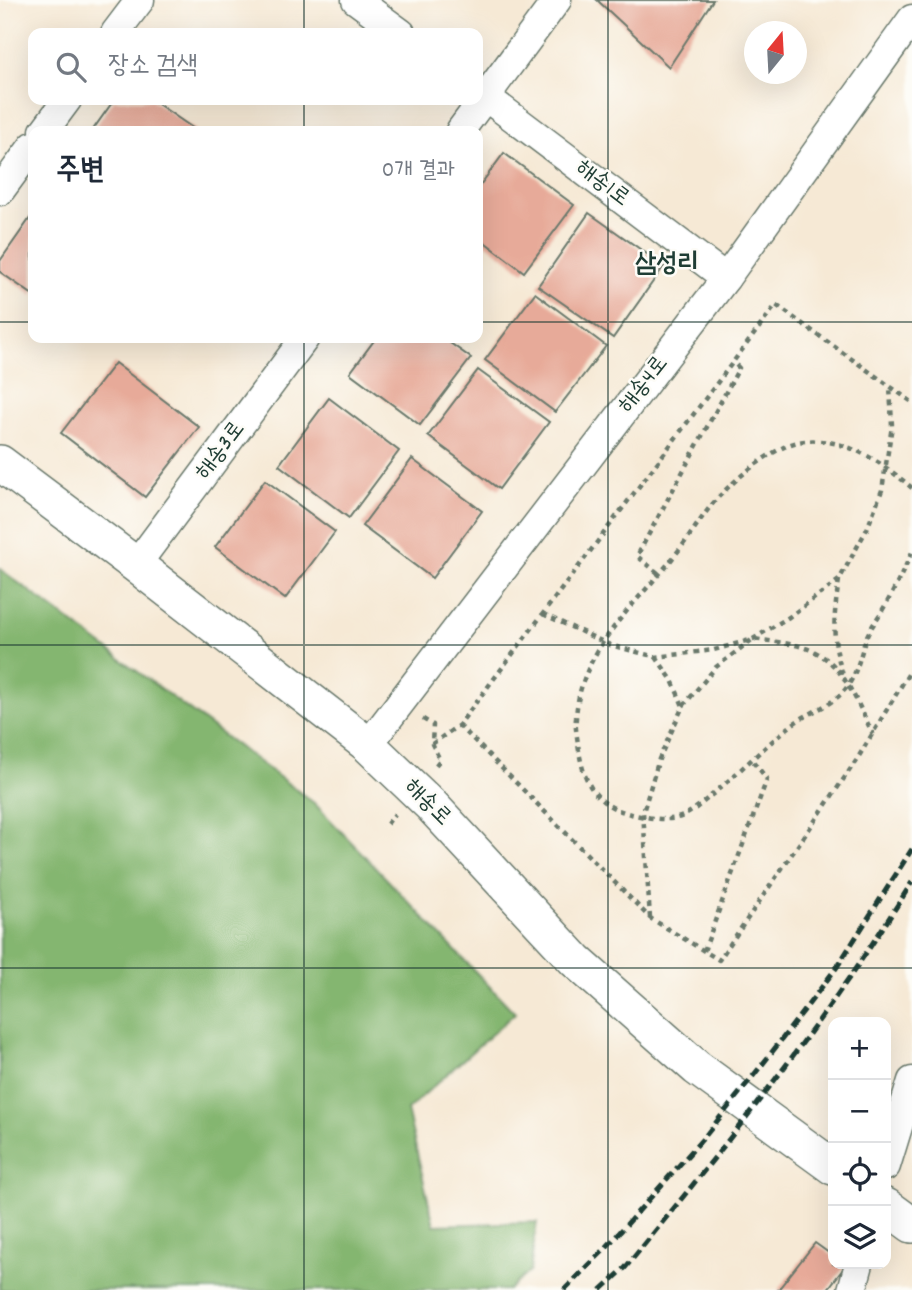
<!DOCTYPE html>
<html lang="ko">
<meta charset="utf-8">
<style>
body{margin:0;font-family:Dekko,"Poor Story",sans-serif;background:#f2f2f3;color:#1f2937}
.controls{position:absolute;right:21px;bottom:21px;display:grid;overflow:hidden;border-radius:14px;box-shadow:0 7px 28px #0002}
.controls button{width:63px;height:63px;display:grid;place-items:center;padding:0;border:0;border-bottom:2px solid #e0e1e3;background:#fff;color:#1f2937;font:35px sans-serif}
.compass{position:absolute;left:744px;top:21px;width:63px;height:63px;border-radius:50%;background:#fff;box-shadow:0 7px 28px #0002;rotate:18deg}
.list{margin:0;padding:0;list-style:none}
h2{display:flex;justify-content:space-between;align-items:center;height:91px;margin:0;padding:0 28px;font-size:30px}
h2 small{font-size:23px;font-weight:400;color:#747a83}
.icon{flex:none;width:38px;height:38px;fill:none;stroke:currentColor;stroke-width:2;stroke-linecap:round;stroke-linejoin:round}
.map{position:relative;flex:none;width:912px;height:1290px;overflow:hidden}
.search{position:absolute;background:#fff;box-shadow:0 7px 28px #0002;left:28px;top:28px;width:455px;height:77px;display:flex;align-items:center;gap:18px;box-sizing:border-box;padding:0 24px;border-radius:14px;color:#747a83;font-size:26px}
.panel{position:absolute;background:#fff;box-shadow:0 7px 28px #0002;left:28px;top:126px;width:455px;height:217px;border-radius:14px}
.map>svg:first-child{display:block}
.forest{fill:#84b670;stroke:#527a52;stroke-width:2}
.building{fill:#e7aa99}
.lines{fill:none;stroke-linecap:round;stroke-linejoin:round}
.minor-casing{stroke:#6a796c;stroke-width:31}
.tertiary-casing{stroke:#6a796c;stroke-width:38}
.path{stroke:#6a796c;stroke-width:4.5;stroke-dasharray:5 5;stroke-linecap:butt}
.minor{stroke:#fff;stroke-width:28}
.tertiary{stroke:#fff;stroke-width:35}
.rail{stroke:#1f3d34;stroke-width:5;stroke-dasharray:10 5;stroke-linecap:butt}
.path-bridge{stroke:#6a796c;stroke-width:4.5;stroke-dasharray:5 5;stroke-linecap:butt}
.grid{fill:none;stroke:#1f3d34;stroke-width:2;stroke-opacity:0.55}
.labels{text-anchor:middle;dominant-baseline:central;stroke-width:5;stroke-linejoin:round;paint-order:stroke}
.street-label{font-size:23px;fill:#1f3d34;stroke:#fdfcf7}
.quarter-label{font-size:26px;font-weight:bold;fill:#1f3d34;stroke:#fdfcf7}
</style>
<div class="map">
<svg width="912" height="1290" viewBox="0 0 912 1290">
<rect width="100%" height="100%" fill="#fdfcf7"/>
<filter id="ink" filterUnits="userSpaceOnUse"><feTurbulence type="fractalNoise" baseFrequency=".0143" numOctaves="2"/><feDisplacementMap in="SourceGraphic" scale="14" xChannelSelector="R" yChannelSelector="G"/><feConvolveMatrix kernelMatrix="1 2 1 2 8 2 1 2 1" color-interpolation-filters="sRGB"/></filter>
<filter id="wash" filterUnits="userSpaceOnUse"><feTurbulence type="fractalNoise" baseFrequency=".00686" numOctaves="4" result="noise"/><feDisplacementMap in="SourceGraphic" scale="28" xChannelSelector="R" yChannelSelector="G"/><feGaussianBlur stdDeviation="1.57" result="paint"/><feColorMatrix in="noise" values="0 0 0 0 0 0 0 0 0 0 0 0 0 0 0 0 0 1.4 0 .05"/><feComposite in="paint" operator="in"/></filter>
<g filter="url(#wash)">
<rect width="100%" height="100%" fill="#f6e9d5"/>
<!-- forest -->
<polygon class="forest" points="0,569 314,803 515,1013 407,1110 434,1225 537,1222 530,1271 508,1290 0,1290"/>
<g id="blocks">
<!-- building -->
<g class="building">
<polygon points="597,0 713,0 669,67"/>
<polygon points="114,100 152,100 197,131 92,131"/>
<polygon points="504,153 574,205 524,272 478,237 478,188"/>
<polygon points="589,213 664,266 613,338 538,286"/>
<polygon points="33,214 33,295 0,272 0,261"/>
<polygon points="535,293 606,346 555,412 485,360"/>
<polygon points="376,338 443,338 471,358 420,425 350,373"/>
<polygon points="115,363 199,427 145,497 61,433"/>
<polygon points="478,370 549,422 499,489 428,436"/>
<polygon points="329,398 399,451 349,518 279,465"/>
<polygon points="412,459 482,511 432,578 362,526"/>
<polygon points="265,480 335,532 285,599 215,547"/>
<polygon points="815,1243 833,1256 833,1264 846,1265 827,1290 778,1290"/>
</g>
</g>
</g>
<g filter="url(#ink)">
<use href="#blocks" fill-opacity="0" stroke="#6a796c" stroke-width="2"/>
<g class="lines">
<!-- minor casing -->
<g class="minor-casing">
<g id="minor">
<polyline points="356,0 401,33"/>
<polyline points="115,33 140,0"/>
<polyline points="478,91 726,278"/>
<polyline points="44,131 67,100"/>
<polyline points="460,131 557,0"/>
<polyline points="0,191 33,146"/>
<polyline points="136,565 305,338"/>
<polyline points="368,745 726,278 912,19"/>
<polyline points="886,1166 912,1081"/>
<polyline points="852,1290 859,1264"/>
</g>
</g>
<!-- tertiary casing -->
<g class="tertiary-casing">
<g id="tertiary">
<polyline points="0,463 136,565 368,745 431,805 576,961 697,1068 833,1167"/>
<polyline points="886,1206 912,1225"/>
</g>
</g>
<!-- path -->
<g class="path">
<path d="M912 488C882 462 841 434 798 442 771 448 727 485 710 507 699 521 690 536 679 550 639 603 580 646 576 718 575 727 577 736 578 744 584 790 599 810 646 817 658 819 671 821 683 816 694 811 704 801 713 794 739 772 766 745 793 724 808 713 828 707 842 693 858 676 859 656 867 636 872 625 880 615 886 604 896 587 904 569 912 552"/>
<polyline points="658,573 637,556 739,368 733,362"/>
<path d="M839 580C833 622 831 640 845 681"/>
<polyline points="656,657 672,680 683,706"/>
<polyline points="423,719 433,725 432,744 440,760 434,767"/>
<polyline points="459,725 650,918 719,960 856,761 912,668"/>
<polyline points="432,744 459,725 776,305 912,402"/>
<polyline points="387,824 395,814"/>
<polyline points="704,951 767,779 753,761"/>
</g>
<!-- minor -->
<use href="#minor" class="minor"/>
<!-- tertiary -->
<use href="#tertiary" class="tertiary"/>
<!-- rail -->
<g class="rail">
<polyline points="564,1290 604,1250 706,1135 769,1056 837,967 912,849"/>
<path d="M601 1290 625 1268C727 1144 827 1019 912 882"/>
</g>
<!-- path-bridge -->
<g class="path-bridge">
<polyline points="543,614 610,645 656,657 714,650 753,639 789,617 839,580 867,529 882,490 892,426 890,386"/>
<path d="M650 918 643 812 659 759 683 706 716 667 753 639C775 642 803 643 822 656 846 671 860 709 873 734"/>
</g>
</g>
</g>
<!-- grid -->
<path class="grid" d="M304 0V33M608 0V1290M304 100V131M0 322H33M478 322H912M304 338V1290M0 645H912M0 968H912"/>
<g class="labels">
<!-- street labels -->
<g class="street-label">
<text transform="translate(602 184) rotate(37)">해송1로</text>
<text transform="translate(644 385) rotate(-52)">해송4로</text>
<text transform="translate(221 451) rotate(-53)">해송3로</text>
<text transform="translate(427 803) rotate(45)">해송로</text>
</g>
<!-- quarter labels -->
<g class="quarter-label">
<text x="667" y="264">삼성리</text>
</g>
</g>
</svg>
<div class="controls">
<button>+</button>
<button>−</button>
<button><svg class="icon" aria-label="locate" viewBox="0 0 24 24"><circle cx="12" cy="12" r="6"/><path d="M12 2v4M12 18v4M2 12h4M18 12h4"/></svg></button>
<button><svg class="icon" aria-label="layers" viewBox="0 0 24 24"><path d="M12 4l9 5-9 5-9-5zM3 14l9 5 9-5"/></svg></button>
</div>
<svg class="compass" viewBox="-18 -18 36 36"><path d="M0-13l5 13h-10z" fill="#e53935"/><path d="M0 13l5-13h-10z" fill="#747a83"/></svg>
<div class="search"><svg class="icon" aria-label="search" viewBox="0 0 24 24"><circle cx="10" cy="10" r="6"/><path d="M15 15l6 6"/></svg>장소 검색</div>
<section class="panel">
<h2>주변<small>0개 결과</small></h2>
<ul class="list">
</ul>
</section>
</div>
